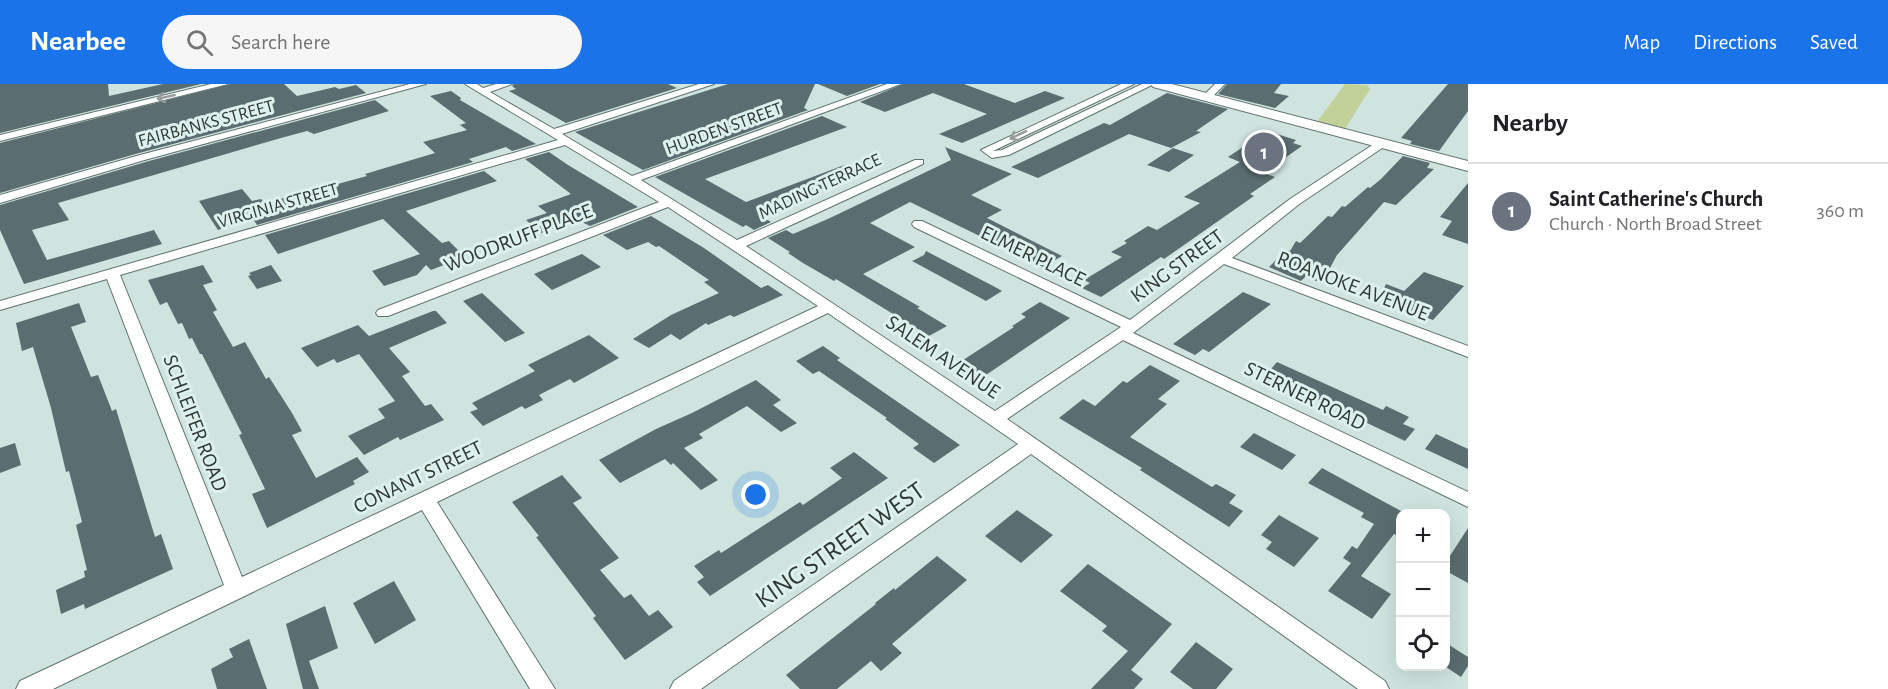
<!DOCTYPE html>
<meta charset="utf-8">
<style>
body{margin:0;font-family:"Alegreya Sans",sans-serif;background:#f6f6f6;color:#202124}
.controls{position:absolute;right:18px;bottom:18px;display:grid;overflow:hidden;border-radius:12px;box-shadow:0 6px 24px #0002}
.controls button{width:54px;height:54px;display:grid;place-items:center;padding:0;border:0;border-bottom:2px solid #e0e0e0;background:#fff;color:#202124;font:30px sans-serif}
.you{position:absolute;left:756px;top:411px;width:21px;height:21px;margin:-15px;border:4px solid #fff;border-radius:50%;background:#1a73e8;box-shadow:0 0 0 9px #1a73e833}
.badge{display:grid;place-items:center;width:39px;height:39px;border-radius:50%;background:#1a73e8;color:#fff;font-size:20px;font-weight:700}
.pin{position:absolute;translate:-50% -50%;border:3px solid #fff;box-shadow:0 2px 6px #0006}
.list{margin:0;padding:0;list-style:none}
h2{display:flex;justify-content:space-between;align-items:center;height:78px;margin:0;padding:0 24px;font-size:26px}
h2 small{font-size:20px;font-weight:400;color:#757577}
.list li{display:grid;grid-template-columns:39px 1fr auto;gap:18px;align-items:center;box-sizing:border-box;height:96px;padding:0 24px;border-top:2px solid #e0e0e0}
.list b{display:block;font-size:22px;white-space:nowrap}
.list p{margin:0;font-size:20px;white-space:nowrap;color:#757577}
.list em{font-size:20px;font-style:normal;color:#757577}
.icon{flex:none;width:33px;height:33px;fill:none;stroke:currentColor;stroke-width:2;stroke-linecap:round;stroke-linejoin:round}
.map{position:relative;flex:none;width:1468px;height:605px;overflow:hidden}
header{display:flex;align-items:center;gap:36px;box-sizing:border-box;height:84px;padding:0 30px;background:#1a73e8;color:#fff}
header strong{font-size:28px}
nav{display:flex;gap:33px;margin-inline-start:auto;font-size:21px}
.search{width:420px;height:54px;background:#f6f6f6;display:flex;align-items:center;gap:15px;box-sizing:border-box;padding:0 21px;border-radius:33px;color:#757577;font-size:22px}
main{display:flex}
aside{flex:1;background:#fff}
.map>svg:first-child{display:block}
.green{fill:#c1d198}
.building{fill:#5a6d70}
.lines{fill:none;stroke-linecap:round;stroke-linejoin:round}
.minor-casing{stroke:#60726e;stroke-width:2}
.secondary-casing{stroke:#60726e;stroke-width:2}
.minor{fill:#fff;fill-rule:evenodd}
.secondary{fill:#fff;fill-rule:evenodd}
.oneway{stroke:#989c9a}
.labels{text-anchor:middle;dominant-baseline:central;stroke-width:6;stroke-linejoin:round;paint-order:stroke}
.far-street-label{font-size:18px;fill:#303836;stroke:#dcf1ec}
.street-label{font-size:21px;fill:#303836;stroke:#dcf1ec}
.near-street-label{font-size:26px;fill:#303836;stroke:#dcf1ec}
</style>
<header>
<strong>Nearbee</strong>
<div class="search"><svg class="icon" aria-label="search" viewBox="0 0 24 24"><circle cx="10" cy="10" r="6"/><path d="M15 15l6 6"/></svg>Search here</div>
<nav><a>Map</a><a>Directions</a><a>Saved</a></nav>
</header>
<main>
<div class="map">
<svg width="1468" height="605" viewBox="0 0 1468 605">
<rect width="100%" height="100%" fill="#cfe4df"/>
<!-- green -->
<polygon class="green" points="1345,0 1367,1 1370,5 1345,45 1317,38"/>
<!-- building -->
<g class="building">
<polygon points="0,0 108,0 109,12 163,0 201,0 0,49"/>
<polygon points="230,0 284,0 297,12 335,3 339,5 356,1 366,9 139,69 0,109 0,59"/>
<polygon points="514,0 668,0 677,4 566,39 509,7 516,5 512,2"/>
<polygon points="728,0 815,0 804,24 808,26 643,86 575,48"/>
<polygon points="818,0 880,0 847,12"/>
<polygon points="903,0 964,0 1015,19 1045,7 1065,14 962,59 939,50 987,30 933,9 885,28 860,18"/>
<polygon points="1227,0 1281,0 1274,9 1289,12 1275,24 1218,10"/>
<polygon points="1448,0 1468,0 1468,27 1439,67 1410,60 1412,57 1401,54"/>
<polygon points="451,7 461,14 460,16 536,60 512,67 506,63 469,75 473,78 257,141 253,135 218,146 199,117 242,105 252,117 261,115 264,118 271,118 332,99 334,101 367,92 365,90 435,69 423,58 467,46 460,41 466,39 430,12"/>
<polygon points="1167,9 1228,25 1196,47 1201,48 1171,64 1129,50 1038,94 1011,83 1104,39 1110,41"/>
<polygon points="375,16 389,27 314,50 307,47 281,54 58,119 69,136 32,146 47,176 154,146 162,160 24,200 0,146 0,121 149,77"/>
<polygon points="822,32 847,43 705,95 746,118 847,80 852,91 760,132 771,138 754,146 746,141 743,143 655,93"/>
<polygon points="1267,47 1296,56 1293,59 1302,62 1263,89 1275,93 1250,110 1254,112 1164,175 1161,173 1101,213 1082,204 1090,199 1084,196 1122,173 1111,168 1127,159 1124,157 1148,142 1157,146 1200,119 1184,113 1240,78 1228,73"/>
<polygon points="945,63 1012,90 971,111 1002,126 987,134 1062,172 1043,183 910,118 870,139 915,163 863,190 920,223 917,224 947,242 929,252 836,195 834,197 803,179 788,169 790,168 768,154 786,146 793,150 830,134 951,76"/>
<polygon points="1173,64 1194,71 1169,88 1147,81"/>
<polygon points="549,68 568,81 638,123 590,142 578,136 541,149 526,136 547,129 538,122 571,110 525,75"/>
<polygon points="1403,72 1430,79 1427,84 1434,85 1396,121 1384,118 1337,171 1322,199 1305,193 1301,197 1269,183 1286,166 1290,167 1296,157 1300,159 1328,132 1332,133 1342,122 1345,123 1368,103 1370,104 1381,95"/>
<polygon points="484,87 497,97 406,127 442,159 449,157 465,173 431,186 426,181 417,191 384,202 372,187 420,170 383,135 278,170 265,151"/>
<polygon points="1468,99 1468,160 1442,151 1452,137 1440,133"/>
<polygon points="651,132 704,164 761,204 768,201 783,211 734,233 730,231 708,241 706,239 680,256 671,250 649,264 633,255 671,231 719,209 704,198 709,196 659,162 656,163 648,158 627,166 603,151"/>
<polygon points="926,167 995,203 1002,207 986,217 912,177 924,171"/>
<polygon points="582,170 601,183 552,206 534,190"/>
<polygon points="203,181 213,198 203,201 217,226 213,228 233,263 245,258 266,295 269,293 292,329 302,347 292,351 316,394 357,373 369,388 353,397 355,400 267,444 252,410 265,405 239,351 242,350 202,270 200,270 192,254 189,255 182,239 178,240 167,218 160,221 148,196"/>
<polygon points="271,181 282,197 257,205 248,192 251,191 249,189"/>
<polygon points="1424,188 1464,202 1433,236 1379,216 1386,200 1404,207"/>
<polygon points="1243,208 1271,220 1209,268 1203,265 1195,271 1173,260"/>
<polygon points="482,209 495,221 525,249 505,258 463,217"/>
<polygon points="1040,218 1070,234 983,293 960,278 1014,243 1012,242 1026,233 1021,230"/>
<polygon points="79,219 86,238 71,243 91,293 98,291 112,327 116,325 155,453 161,450 173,485 85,525 84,520 61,530 56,506 85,493 84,487 87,486 76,441 82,438 69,387 66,388 51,324 33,263 22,267 16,239"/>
<polygon points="433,227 436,227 447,239 389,264 410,288 402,292 425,322 431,320 444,336 400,356 398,353 364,371 348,352 385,334 378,325 395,317 359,270 337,279 334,275 317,283 301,264 358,241 369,252"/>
<polygon points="589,251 619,274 574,299 570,295 539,311 543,316 525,325 522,322 483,342 470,328 478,325 472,319 535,287 528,281"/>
<polygon points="823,262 840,274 837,276 960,361 934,379 913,364 919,360 885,335 887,334 819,287 813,290 796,277"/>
<polygon points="1277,278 1383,326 1386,322 1409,333 1403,340 1415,345 1405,357 1266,291"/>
<polygon points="1150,281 1180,297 1158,315 1167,320 1130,353 1212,403 1216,400 1236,411 1229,419 1243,427 1229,443 1140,386 1142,384 1059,334 1083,315 1095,322 1123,297 1127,299"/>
<polygon points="756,296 781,316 773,321 797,339 781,348 747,322 699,350 703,354 684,364 718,396 701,406 673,379 671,381 665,375 620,399 599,376 656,345 692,329"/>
<polygon points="1254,349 1296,371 1282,386 1240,363"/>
<polygon points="1436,350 1468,365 1468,385 1425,365"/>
<polygon points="15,359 21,381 0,389 0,364"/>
<polygon points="854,368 888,394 710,512 697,498 704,493 694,482 719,466 721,469 800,418 803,421 842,394 830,384"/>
<polygon points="1322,384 1401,427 1401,453 1394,450 1361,492 1391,510 1372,535 1328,507 1351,479 1343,474 1352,462 1357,465 1374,440 1361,433 1364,429 1308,399"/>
<polygon points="562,391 582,414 573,419 619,474 600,486 624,514 631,510 649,532 658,526 673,543 625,576 593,534 596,532 536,453 539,452 512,418"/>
<polygon points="1017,426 1053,451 1021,479 985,452"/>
<polygon points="1279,431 1319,454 1294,483 1266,465 1272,458 1261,451"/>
<polygon points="1468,444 1468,499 1446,487 1446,478"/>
<polygon points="937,472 967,496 892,560 902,569 881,587 871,577 837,605 800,605 786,591 876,520 875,519 894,504 895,506"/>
<polygon points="1088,480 1172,540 1131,586 1143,595 1134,605 1091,605 1128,567 1102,547 1107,542 1060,507"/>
<polygon points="394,497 416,536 375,560 353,519"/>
<polygon points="325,522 338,564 309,577 319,605 303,605 286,540"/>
<polygon points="249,555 267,605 217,605 211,585 233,573 229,565"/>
<polygon points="1196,558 1233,585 1216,605 1193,605 1170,588"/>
<polygon points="1446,559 1468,573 1468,582 1461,593 1446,583"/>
</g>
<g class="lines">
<!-- minor casing -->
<g class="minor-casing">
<g id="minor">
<polygon points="211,0 228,0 0,57 0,51"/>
<polygon points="410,0 426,0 148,75 0,119 0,111 140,71"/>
<path d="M465 0H477L483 4 496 0H512L490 8 554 45 699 0H714L562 50 632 92 887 0H901L641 96 737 156 915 76H923V80L746 162 995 327 1121 243 914 143 912 140 914 137H922L1130 236 1290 115 1377 58H1385V62L1298 121 1232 174 1468 262V273L1224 180 1133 249 1468 408V423L1123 256 1007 335 1385 597 1389 605H1358L1031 370 701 605H670L674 597 1018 360 828 229 437 418 555 605H530L422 426 53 605H16L20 597 224 501 107 195 0 226V217L558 56ZM565 61 659 118 378 226 376 229 378 232H388L668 123 818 222 242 493 120 191Z"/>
<polygon points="1121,0 1134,0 993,67 1002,66 1142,0 1154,0 1009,71 992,74 981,66"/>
<polygon points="1215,0 1225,0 1209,16 1203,16 1203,12"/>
</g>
</g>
<!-- secondary casing -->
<g class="secondary-casing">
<polygon id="secondary" points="1151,0 1172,0 1468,77 1468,87 1153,3"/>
</g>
<!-- minor -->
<use href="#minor" class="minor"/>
<!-- secondary -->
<use href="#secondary" class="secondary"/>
</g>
<!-- one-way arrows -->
<defs><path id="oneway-shaft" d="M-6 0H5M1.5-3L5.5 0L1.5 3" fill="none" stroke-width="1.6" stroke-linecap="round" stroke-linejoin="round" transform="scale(1.5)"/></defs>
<g class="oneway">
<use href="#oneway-shaft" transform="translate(166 13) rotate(167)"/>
<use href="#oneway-shaft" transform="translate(1018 51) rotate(155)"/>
</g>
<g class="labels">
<!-- far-street labels -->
<g class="far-street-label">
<text transform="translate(206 40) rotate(-15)">FAIRBANKS STREET</text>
<text transform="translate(724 45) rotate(-20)">HURDEN STREET</text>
<text transform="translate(820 103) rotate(-25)">MADING TERRACE</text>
<text transform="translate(278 122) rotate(-16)">VIRGINIA STREET</text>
</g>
<!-- street labels -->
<g class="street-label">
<text transform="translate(518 154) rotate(-21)">WOODRUFF PLACE</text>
<text transform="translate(1033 172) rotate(26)">ELMER PLACE</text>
<text transform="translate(1177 182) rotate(-36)">KING STREET</text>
<text transform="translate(1353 202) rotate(21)">ROANOKE AVENUE</text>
<text transform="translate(943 273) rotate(34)">SALEM AVENUE</text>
<text transform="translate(1305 312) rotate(26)">STERNER ROAD</text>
<text transform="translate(195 339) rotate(69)">SCHLEIFER ROAD</text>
<text transform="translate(418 393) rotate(-26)">CONANT STREET</text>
</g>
<!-- near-street labels -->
<g class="near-street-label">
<text transform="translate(840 461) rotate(-35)">KING STREET WEST</text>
</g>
</g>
</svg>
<div class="controls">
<button>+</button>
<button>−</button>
<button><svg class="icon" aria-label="locate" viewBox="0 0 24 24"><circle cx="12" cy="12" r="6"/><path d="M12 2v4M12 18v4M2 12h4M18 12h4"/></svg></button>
</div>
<div class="you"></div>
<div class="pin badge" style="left:1264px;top:68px;background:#6b7280">1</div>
</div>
<aside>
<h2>Nearby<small></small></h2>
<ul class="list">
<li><span class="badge" style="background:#6b7280">1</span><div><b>Saint Catherine's Church</b><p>Church · North Broad Street</p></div><em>360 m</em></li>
</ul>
</aside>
</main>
